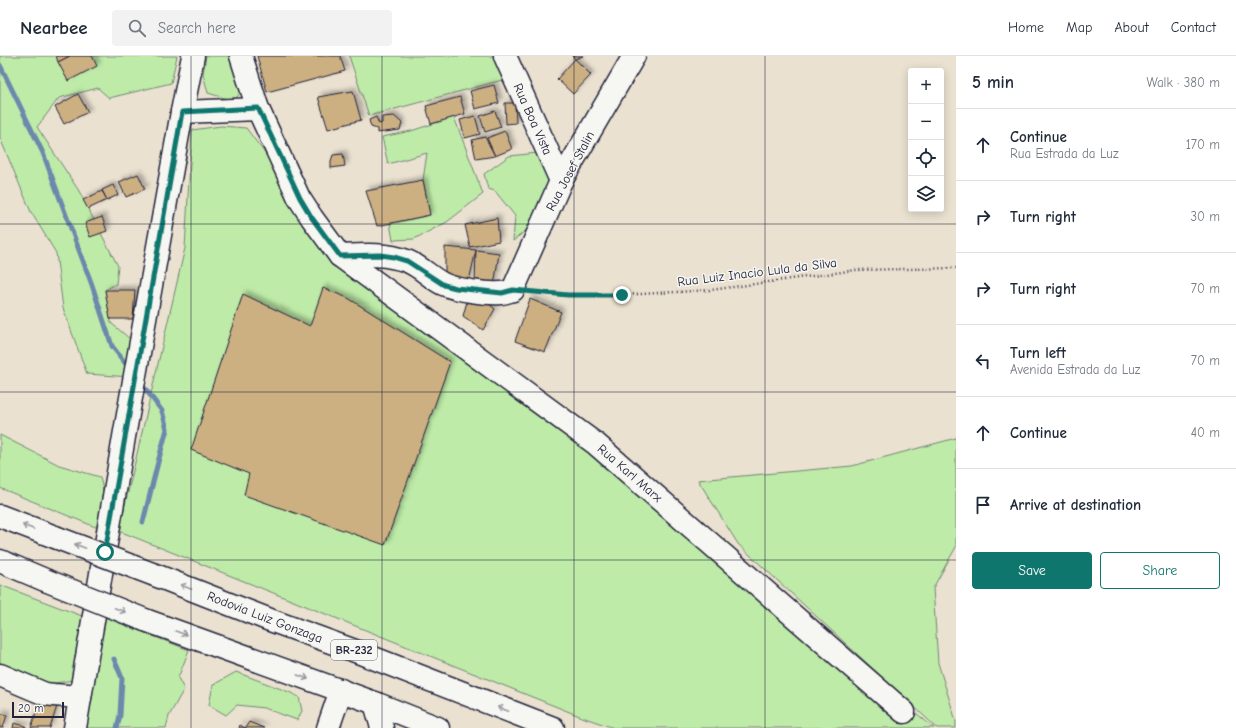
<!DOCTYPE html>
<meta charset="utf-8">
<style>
body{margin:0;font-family:"Comic Neue",sans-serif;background:#f2f2f3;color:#1f2937}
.controls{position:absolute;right:12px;top:12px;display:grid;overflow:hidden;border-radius:4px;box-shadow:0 2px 10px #0003}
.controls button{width:36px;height:36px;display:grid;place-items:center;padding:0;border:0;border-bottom:1px solid #e0e1e3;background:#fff;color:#1f2937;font:20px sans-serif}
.scale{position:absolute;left:12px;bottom:10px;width:52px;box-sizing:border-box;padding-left:4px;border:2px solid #22223b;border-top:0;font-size:11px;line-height:14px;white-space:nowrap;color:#22223b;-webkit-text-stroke:3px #f6f6f2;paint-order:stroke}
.stop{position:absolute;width:12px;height:12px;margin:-9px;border:3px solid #0f766e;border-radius:50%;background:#fff}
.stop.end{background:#0f766e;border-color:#fff;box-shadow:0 1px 4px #0008}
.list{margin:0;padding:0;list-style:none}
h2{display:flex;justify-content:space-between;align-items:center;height:52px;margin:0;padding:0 16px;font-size:17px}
h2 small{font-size:13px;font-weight:400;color:#747a83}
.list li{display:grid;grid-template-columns:26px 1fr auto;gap:12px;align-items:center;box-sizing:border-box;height:72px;padding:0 16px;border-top:1px solid #e0e1e3}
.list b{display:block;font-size:15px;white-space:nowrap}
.list p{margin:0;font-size:13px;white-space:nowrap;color:#747a83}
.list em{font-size:13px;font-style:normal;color:#747a83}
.actions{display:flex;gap:8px;padding:12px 16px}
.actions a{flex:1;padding:9px 0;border:1px solid #0f766e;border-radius:4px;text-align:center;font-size:14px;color:#0f766e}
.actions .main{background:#0f766e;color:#fff}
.icon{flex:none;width:22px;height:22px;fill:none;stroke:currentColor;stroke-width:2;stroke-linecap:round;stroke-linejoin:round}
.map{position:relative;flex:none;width:956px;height:672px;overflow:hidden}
header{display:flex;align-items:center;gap:24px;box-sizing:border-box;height:56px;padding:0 20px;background:#fff;border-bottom:1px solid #e0e1e3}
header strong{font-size:19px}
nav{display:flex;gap:22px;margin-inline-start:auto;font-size:14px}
.search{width:280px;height:36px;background:#f2f2f3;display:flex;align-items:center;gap:10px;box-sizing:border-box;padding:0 14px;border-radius:4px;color:#747a83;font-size:15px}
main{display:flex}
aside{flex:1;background:#fff}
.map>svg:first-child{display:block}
.green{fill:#beeba8;stroke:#708672}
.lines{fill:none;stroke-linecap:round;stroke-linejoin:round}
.stream{stroke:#6c88ad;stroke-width:5}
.building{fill:#cdb082;stroke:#22223b;filter:url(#shadow)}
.minor-casing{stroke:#22223b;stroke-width:25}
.major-casing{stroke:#22223b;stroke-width:25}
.highway-casing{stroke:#22223b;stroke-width:25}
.path{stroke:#22223b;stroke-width:2.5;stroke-dasharray:1 3;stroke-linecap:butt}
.minor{stroke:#f6f6f2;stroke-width:22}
.major{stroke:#f6f6f2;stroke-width:22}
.highway{stroke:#f6f6f2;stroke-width:22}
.highway-bridge-casing{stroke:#22223b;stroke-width:25;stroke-linecap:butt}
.highway-bridge{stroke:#f6f6f2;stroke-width:22}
.oneway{stroke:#9797a0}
.route{stroke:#0f766e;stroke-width:5}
.grid{fill:none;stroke:#22223b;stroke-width:1;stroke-opacity:0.55}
.labels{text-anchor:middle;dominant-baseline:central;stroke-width:3;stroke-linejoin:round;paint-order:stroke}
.shield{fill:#f6f6f2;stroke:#626272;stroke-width:1}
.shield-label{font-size:12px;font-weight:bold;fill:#22223b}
.street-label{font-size:13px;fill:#22223b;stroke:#f6f6f2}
</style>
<header>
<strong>Nearbee</strong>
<div class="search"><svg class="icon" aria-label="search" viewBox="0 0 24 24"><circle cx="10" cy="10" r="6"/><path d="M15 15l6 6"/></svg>Search here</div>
<nav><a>Home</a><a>Map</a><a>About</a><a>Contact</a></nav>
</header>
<main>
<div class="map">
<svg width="956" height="672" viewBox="0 0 956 672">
<defs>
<filter id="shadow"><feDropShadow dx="3.5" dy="-3.5" stdDeviation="2" flood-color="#0004"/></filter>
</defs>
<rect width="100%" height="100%" fill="#eae1d0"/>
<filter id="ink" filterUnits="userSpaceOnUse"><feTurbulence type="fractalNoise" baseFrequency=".025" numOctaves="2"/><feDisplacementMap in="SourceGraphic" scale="8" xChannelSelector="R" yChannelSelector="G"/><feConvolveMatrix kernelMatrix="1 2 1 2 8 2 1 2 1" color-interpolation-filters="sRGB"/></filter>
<g filter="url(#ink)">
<!-- green -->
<g class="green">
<polygon points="0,0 177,0 171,27 109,42 98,32 59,42 37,71 79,135 118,210 116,228 105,234 111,267 136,288 131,321 87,318 63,252 56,197 31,156 0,82"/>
<polygon points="206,0 239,0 249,25 234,45 208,37 203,18"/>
<polygon points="349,0 495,0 506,23 369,60"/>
<polygon points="454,61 483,138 447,166 414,183 393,184 390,168 430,159 423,124 427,97 388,108 382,81 411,75"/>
<polygon points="221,70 246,72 270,104 333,209 486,322 670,452 934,672 614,672 582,661 119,475 185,192 192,74"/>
<polygon points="538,97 556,126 530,171 513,185 515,160 495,135 488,133 484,118 509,100"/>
<polygon points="0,379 59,409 100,421 106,447 98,472 0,432"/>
<polygon points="956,382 956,491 933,532 938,607 956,665 956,672 937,672 738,488 698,424 852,410"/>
<polygon points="0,529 90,563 73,624 44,629 0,611"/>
<polygon points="101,560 189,594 178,622 184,633 169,660 166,672 80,672"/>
<polygon points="236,616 289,636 299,641 302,655 297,664 264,652 237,649 226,659 209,649 213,629"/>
</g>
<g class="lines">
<!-- stream -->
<g class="stream">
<polyline points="0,9 43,97 92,229 112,290 129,312"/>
<polyline points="140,326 162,355 167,373 158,406 143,466"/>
<polyline points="114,603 122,622 120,659 117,672"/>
</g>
</g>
<!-- building -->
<g class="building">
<polygon points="56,0 70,0 58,6"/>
<polygon points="70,0 92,0 97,10 68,25 58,6"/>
<polygon points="257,0 340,0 345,15 267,36"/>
<polygon points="572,0 583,0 575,3"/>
<polygon points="575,3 591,19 573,38 557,23"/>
<polygon points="494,29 499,47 475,53 470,35"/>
<polygon points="353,35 361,64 328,73 318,41"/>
<polygon points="78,38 88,56 64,68 55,51"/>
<polygon points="460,41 465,58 431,68 426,50"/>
<polygon points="505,47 515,47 516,67 506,68"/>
<polygon points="495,55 501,71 485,76 480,60"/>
<polygon points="394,60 402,67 400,74 377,77 377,73 371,71 369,64 376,61 379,68 382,67 382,61"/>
<polygon points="475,60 480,78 465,82 460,64"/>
<polygon points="505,75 512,93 495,100 487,82"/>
<polygon points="485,81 495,100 476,103 472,84"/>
<polygon points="343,98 345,110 331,112 331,105 333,99"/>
<polygon points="138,118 145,133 126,141 119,126"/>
<polygon points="423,124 430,159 377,170 366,135"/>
<polygon points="113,129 118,139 107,144 102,134"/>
<polygon points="102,135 107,144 88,153 83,144"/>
<polygon points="102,161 107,175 90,181 85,167"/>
<polygon points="497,162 499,185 470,191 465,169"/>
<polygon points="445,191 476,194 469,225 445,221"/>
<polygon points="476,194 499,197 494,230 475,228"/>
<polygon points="323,232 348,242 450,306 385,489 244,439 249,418 191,394 243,238 310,270"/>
<polygon points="105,234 135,234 133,263 110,263"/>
<polygon points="468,242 490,244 490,249 495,253 483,274 463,260"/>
<polygon points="530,243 561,256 545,296 515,285"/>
<polygon points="41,641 58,647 50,672 31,672"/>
<polygon points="0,657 7,659 3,672 0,672"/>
<polygon points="249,666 264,672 239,672 240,669 245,672"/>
<polygon points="14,667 26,670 25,672 13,672"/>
</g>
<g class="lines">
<!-- minor casing -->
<g class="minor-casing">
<g id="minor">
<polyline points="241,0 258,53 299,142 312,162 340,200 596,388 904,656"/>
<polyline points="505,0 561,125"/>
<polyline points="182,56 258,53"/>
<path d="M340 200C363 199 385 197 407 205 420 210 431 222 443 228 456 234 487 238 501 237 505 237 509 235 513 234L561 125 634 0"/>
<polyline points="0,619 45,638 54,639 80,641"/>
<polyline points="375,647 382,672"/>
<polyline points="328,672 341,634"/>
</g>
</g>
<!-- major casing -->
<g class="major-casing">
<polyline id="major" points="75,672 124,381 182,56 193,0"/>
</g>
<!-- highway casing -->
<g class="highway-casing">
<g id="highway">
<polyline points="0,460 55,481"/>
<polyline points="0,505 45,524"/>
<polyline points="155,519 270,564 358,596 553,672"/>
<polyline points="145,564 375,647 438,672"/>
</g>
</g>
<!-- path -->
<polyline class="path" points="533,236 568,239 622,239 711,234 856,214 956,212"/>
<!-- minor -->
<use href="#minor" class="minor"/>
<!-- major -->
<use href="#major" class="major"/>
<!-- highway -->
<use href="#highway" class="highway"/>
<!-- highway-bridge casing -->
<g class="highway-bridge-casing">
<g id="highway-bridge">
<polyline points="55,481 155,519"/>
<polyline points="45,524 145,564"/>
</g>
</g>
<!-- highway-bridge -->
<use href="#highway-bridge" class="highway-bridge"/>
</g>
<!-- one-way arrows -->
<defs><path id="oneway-shaft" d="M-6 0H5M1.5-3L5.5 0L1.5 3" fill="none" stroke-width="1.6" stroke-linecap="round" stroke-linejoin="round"/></defs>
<g class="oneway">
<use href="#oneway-shaft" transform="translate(28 471) rotate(-159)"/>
<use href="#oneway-shaft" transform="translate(80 490) rotate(-159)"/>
<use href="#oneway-shaft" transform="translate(186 531) rotate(-159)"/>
<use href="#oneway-shaft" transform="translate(120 554) rotate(22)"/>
<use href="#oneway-shaft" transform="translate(181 577) rotate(20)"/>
<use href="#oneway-shaft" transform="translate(303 621) rotate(20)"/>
<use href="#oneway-shaft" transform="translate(503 653) rotate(-159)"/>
</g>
</g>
<g class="lines" filter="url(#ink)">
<!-- route -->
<polyline class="route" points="105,496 182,56 258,52 300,142 312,162 340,200 380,199 394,201 407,205 444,229 456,232 502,237 513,234 568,239 622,239"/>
</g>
<!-- grid -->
<path class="grid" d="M191 0V672M382 0V672M574 0V672M765 0V672M0 168H956M0 336H956M0 504H956"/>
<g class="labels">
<!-- shield labels -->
<rect class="shield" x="331" y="584" width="46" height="20" rx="3"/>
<g class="shield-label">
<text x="354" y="594">BR-232</text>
</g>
<!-- street labels -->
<g class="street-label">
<text transform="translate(533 63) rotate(66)">Rua Boa Vista</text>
<text transform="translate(570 115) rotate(-62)">Rua Josef Stalin</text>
<text transform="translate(757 216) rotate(-7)">Rua Luiz Inacio Lula da Silva</text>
<text transform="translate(630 417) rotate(41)">Rua Karl Marx</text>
<text transform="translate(265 561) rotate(21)">Rodovia Luiz Gonzaga</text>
</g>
</g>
</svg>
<div class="controls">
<button>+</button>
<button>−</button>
<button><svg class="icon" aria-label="locate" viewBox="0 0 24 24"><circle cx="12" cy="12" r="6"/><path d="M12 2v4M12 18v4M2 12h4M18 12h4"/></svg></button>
<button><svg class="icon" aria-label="layers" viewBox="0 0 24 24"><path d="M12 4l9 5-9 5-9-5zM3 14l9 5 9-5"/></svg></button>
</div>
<div class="scale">20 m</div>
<div class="stop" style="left:105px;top:496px"></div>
<div class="stop end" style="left:622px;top:239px"></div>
</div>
<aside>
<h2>5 min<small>Walk · 380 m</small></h2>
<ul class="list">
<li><svg class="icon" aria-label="ahead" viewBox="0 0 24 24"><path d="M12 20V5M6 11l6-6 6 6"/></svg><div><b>Continue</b><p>Rua Estrada da Luz</p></div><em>170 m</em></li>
<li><svg class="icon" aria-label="right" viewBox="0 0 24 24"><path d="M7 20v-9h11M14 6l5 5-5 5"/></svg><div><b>Turn right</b></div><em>30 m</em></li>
<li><svg class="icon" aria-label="right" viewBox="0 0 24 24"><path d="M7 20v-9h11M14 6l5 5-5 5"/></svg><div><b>Turn right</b></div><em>70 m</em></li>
<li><svg class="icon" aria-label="left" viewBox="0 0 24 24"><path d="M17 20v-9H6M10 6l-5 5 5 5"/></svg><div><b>Turn left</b><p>Avenida Estrada da Luz</p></div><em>70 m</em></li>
<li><svg class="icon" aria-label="ahead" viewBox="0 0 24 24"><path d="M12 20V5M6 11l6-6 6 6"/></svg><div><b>Continue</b></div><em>40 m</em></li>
<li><svg class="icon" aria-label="arrive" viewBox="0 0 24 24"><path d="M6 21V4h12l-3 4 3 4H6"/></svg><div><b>Arrive at destination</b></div></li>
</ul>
<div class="actions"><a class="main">Save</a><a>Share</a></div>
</aside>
</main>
